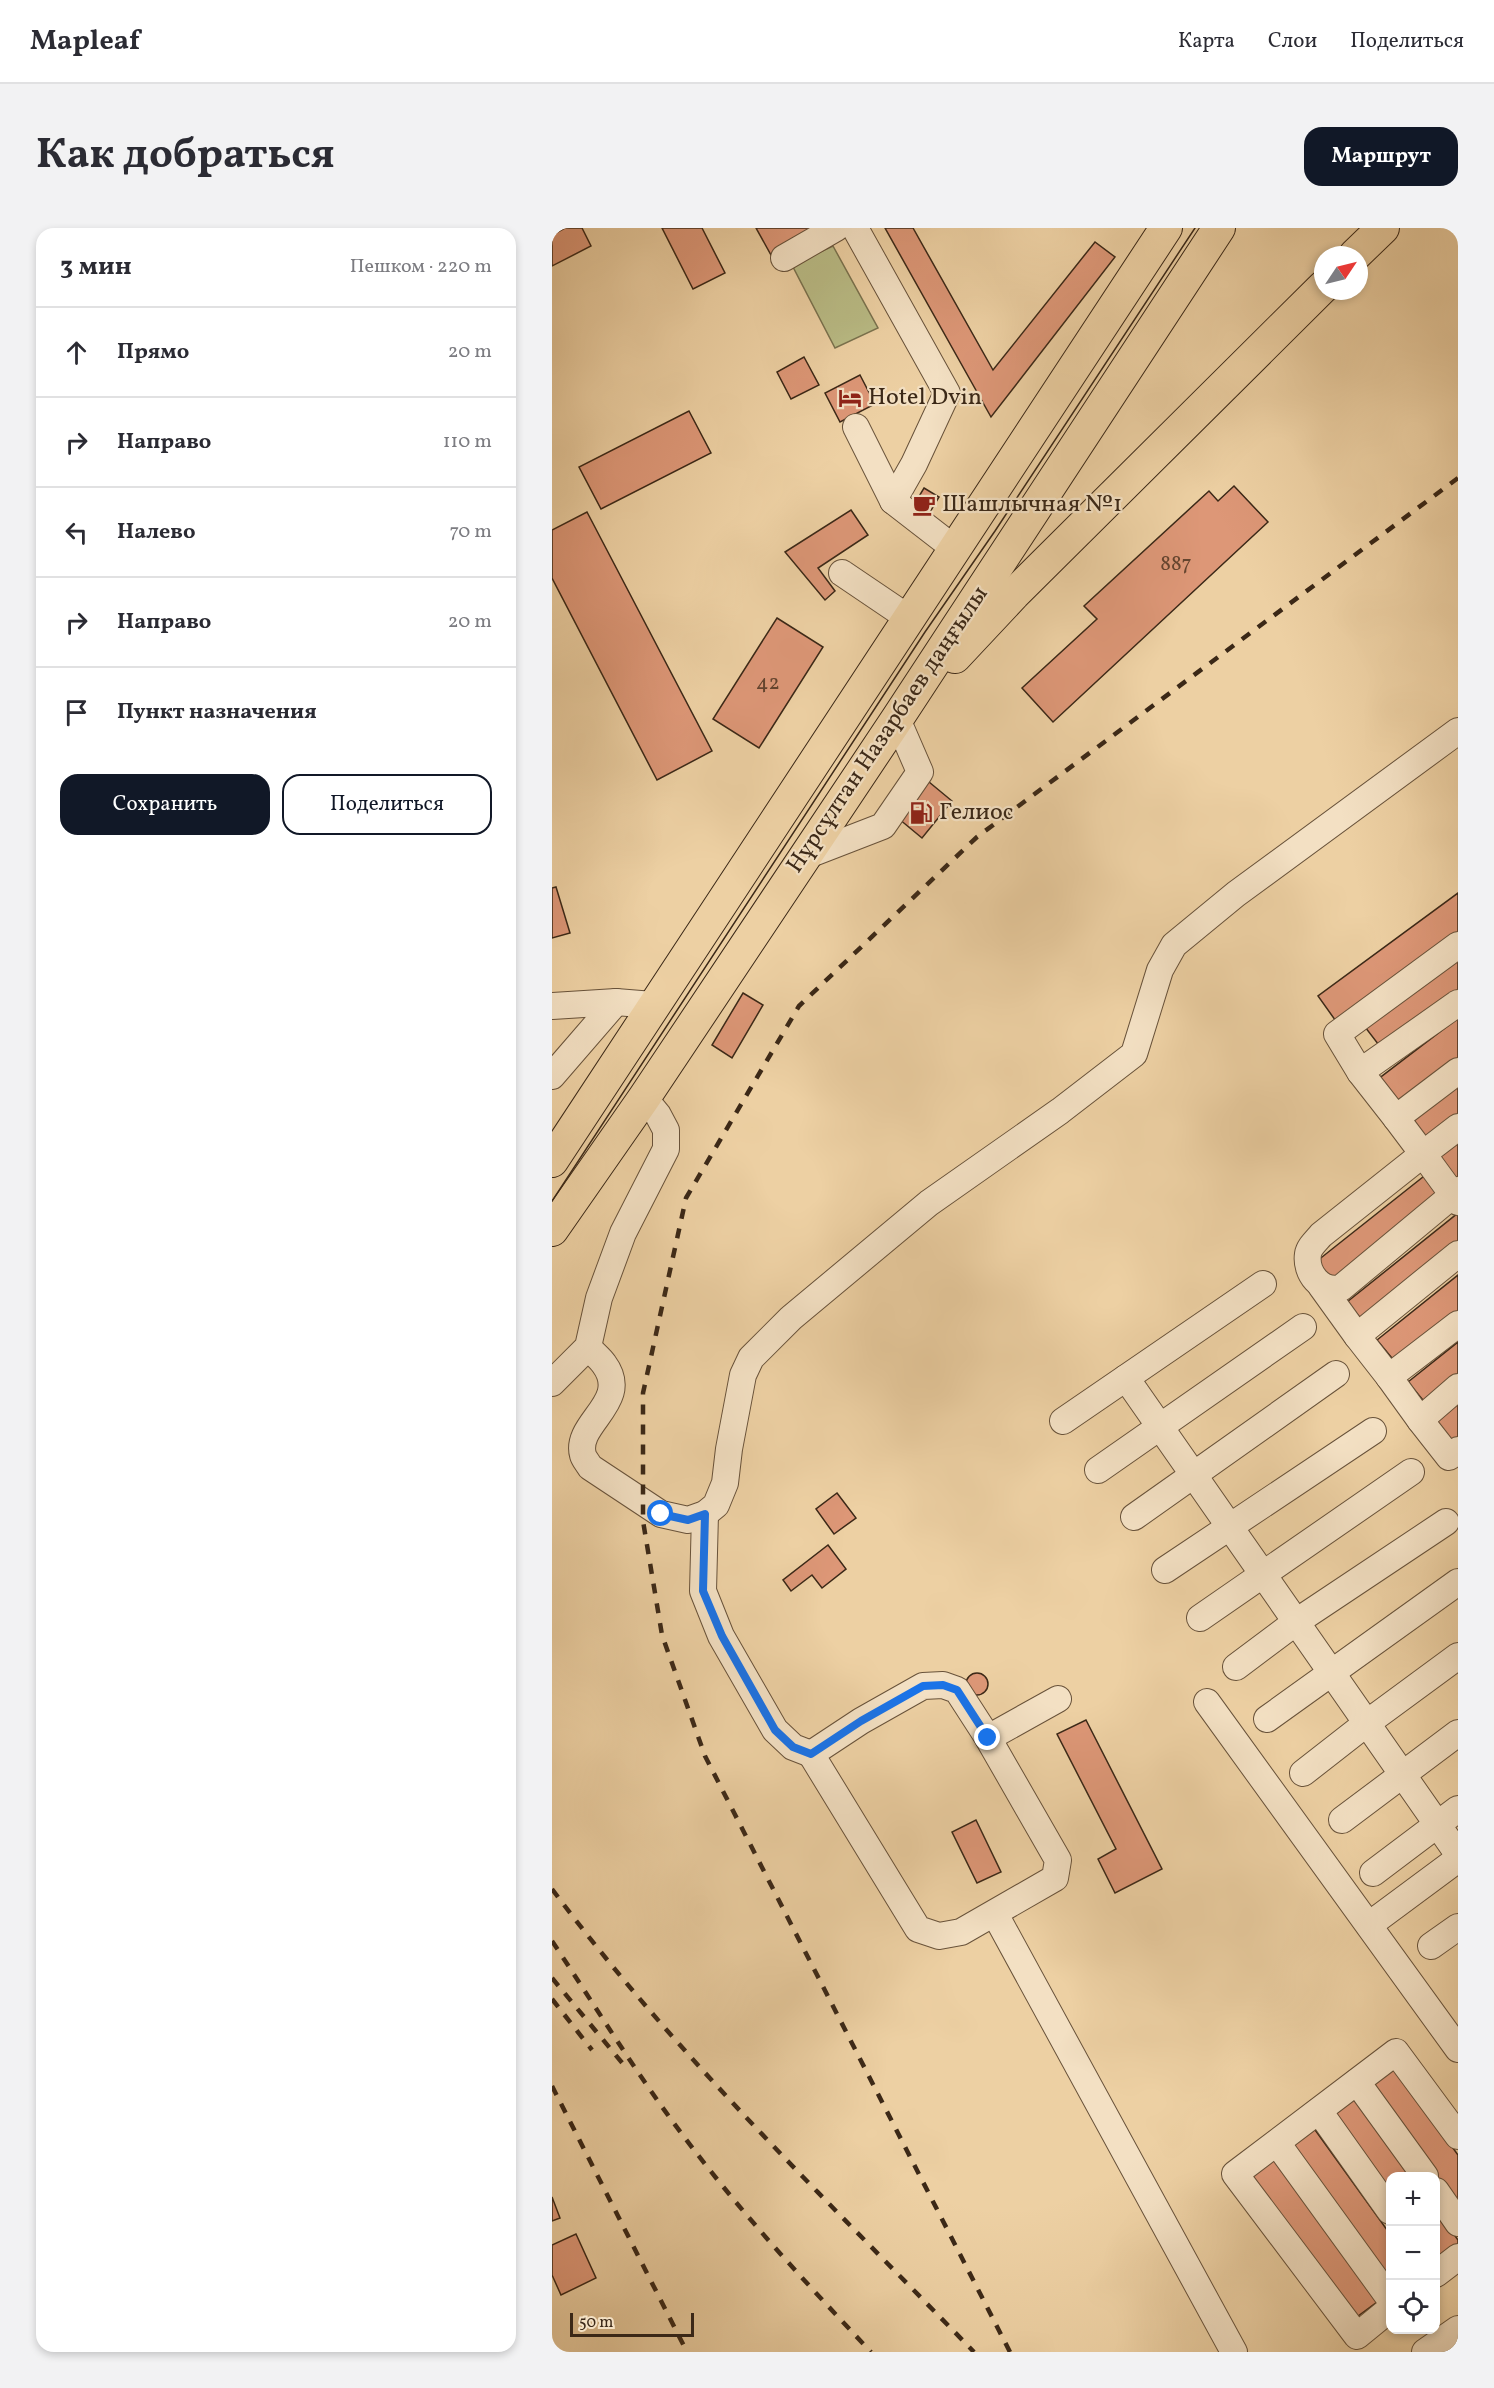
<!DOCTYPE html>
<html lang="ru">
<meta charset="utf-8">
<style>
body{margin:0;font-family:Vollkorn,serif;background:#f2f2f3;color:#2b2b33}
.controls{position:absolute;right:18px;bottom:18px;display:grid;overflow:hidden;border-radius:12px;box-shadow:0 3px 9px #0003}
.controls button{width:54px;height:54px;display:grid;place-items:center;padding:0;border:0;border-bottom:2px solid #e1e1e2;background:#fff;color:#2b2b33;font:30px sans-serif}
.compass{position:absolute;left:762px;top:18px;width:54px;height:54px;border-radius:50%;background:#fff;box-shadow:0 3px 9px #0003;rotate:55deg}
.scale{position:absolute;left:18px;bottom:15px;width:124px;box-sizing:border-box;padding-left:6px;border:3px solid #3b2817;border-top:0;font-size:16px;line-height:21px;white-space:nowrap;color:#3b2817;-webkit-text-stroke:4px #f3e0c3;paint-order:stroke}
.stop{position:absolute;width:18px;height:18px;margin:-14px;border:4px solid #1a73e8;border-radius:50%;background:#fff}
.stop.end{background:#1a73e8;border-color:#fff;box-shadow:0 2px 6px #0008}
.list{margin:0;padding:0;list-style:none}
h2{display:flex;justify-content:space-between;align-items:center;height:78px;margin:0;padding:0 24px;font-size:26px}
h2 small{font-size:20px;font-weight:400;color:#7c7c81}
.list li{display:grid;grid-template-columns:39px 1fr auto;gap:18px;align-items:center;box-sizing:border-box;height:90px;padding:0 24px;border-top:2px solid #e1e1e2}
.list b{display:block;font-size:22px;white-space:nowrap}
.list em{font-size:20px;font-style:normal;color:#7c7c81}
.actions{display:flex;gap:12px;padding:18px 24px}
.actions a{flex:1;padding:14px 0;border:2px solid #111827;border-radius:18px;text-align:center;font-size:21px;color:#111827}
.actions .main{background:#111827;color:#fff}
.icon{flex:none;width:33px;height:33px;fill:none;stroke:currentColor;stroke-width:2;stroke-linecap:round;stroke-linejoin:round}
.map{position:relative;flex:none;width:906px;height:2124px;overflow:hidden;border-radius:18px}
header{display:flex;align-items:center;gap:36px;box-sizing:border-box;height:84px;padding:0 30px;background:#fff;border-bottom:2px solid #e1e1e2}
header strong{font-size:28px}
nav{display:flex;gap:33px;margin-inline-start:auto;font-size:21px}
.intro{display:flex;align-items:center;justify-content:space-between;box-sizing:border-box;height:144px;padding:0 36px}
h1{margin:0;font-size:42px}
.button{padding:15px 27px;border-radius:18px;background:#111827;color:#fff;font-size:21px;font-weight:700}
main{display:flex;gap:36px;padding:0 36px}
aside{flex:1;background:#fff;border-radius:18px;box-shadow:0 3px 9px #0003}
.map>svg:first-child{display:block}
.green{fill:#b9bb85;stroke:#7a724e;stroke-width:1.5}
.building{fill:#dd9777;stroke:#3b2817;stroke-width:1.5}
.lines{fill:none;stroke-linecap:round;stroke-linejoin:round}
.minor-casing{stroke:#68523a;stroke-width:28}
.major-casing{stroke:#3b2817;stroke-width:34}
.minor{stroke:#f3e0c3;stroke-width:26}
.major{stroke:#edd0a3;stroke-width:32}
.tram{stroke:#3b2817;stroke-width:1.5}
.rail{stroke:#3b2817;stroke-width:4.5;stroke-dasharray:10 10;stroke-linecap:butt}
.route{stroke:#1a73e8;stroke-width:8}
.labels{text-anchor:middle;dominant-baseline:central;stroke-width:4.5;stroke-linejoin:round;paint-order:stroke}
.number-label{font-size:21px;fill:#64442f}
.poi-label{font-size:24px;fill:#3b2817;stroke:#f3e0c3;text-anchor:start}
.street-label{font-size:24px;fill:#3b2817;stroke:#f3e0c3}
</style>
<header>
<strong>Mapleaf</strong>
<nav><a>Карта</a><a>Слои</a><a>Поделиться</a></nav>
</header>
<div class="intro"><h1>Как добраться</h1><a class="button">Маршрут</a></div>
<main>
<aside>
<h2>3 мин<small>Пешком · 220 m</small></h2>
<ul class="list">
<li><svg class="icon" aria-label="ahead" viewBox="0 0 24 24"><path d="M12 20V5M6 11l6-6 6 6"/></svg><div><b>Прямо</b></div><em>20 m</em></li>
<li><svg class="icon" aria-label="right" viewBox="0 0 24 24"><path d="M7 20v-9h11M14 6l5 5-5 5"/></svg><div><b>Направо</b></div><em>110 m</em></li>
<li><svg class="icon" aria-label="left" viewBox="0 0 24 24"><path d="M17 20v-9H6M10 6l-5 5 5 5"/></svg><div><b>Налево</b></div><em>70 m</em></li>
<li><svg class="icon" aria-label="right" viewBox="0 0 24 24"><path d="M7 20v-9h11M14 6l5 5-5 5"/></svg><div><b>Направо</b></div><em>20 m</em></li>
<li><svg class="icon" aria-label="arrive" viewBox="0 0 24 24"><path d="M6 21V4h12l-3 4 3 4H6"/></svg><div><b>Пункт назначения</b></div></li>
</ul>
<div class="actions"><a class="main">Сохранить</a><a>Поделиться</a></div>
</aside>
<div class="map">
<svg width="906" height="2124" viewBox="0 0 906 2124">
<rect width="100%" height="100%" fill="#edd0a3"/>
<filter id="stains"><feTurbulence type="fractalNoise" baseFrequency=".00333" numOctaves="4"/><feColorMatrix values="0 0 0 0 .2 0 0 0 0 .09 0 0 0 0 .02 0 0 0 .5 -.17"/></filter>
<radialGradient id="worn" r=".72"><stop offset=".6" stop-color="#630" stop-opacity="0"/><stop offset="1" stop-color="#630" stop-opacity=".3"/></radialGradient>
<!-- green -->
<polygon class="green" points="281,18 326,100 283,120 240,37"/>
<!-- building -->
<g class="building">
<polygon points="13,0 30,0 39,18 0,38 0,7"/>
<polygon points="110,0 150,0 173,45 141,61"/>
<polygon points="204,0 268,0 219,27"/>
<polygon points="333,0 361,0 441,142 543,14 563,29 439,189"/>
<polygon points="252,129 267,157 239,171 225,144"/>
<polygon points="308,147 323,176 288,194 273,165"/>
<polygon points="137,183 159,225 49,281 27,239"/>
<polygon points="682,258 716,294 501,494 470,460 545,391 532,378 657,263 666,273"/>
<polygon points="372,260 387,269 375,289 360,280"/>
<polygon points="299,282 316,307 266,340 283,363 273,372 233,324"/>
<polygon points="35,284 160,523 105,552 0,350 0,302"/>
<polygon points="225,390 271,419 207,520 161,491"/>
<polygon points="371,549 400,573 370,610 341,586"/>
<polygon points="4,659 18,705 0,710 0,660"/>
<polygon points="906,665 906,707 786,796 766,768"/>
<polygon points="906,729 906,770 833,825 813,799"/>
<polygon points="191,765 211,777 180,830 160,817"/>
<polygon points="906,790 906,831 841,880 821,855"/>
<polygon points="906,854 906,895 871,921 851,895"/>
<polygon points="906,915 906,956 881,934"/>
<polygon points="876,945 895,968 784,1056 765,1033"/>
<polygon points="906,985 906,1024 814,1097 795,1074"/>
<polygon points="906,1047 906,1086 844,1135 825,1112"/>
<polygon points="906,1114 906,1152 875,1177 856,1154"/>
<polygon points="906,1176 906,1215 903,1217 884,1194"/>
<polygon points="285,1265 304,1290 282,1306 264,1281"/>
<polygon points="276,1317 294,1341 270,1360 260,1347 239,1363 231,1352"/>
<circle cx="425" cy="1456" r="11"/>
<polygon points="534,1492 610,1641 563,1665 546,1631 564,1621 505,1506"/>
<polygon points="424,1592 449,1644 425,1655 400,1604"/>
<polygon points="843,1840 906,1927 906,1977 819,1857"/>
<polygon points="804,1870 860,1948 838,1948 838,1969 780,1887"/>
<polygon points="761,1899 838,2006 838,2056 738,1916"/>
<polygon points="721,1929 825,2074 802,2091 697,1946"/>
<polygon points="0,1969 8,1990 0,1993"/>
<polygon points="884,1981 906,2012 906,2016 884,2032"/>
<polygon points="24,2006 44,2050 9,2067 0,2047 0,2017"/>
</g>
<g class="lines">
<!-- minor casing -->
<g class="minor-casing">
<g id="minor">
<polyline points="303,0 395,165 362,236 341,273 403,321"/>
<polyline points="232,30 284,0"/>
<polyline points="304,199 341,273"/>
<polyline points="290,345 358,391"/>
<polyline points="251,629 331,598 368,544 345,491"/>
<polyline points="906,717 785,806 808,844 844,890 906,843"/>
<polyline points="0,778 64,774 101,777"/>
<polyline points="808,844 906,775"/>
<polyline points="0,848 64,774"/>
<path d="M844 890 871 926 769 1007C765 1012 757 1019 756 1026 753 1045 769 1065 789 1060L901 967 906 974"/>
<polyline points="906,899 871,926 901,967 906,962"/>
<polyline points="906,1026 805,1108 837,1149 906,1096"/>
<polyline points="769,1058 805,1108"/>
<path d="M36 1119C41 1125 48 1130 52 1136 80 1174 22 1195 31 1227 32 1231 36 1235 38 1239L109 1286 136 1292 153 1286 164 1277 173 1255 177 1221 191 1147 199 1130 239 1090 377 975 508 883 582 826 608 742 622 717 684 666 906 503"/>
<polyline points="837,1149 868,1192"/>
<polyline points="574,1150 906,1626"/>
<polyline points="0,1155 36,1119 47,1070 71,1005 114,921 114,902 106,887 92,870"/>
<polyline points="906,1159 868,1192 897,1229 906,1222"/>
<polyline points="511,1193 711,1056"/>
<polyline points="546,1242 751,1099"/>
<polyline points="153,1286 151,1363 169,1408 223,1502 241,1519 259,1526"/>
<polyline points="582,1289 784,1146"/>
<polyline points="613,1342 821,1203"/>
<polyline points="648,1390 859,1244"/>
<polyline points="684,1439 744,1394 894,1294"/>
<polygon points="391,1457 405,1462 436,1510 506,1632 503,1650 409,1704 387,1708 366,1701 259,1526 309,1493 371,1458"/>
<polyline points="655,1474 906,1821"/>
<polyline points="715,1491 906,1354"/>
<polyline points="436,1510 506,1471"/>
<polyline points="751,1545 815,1495 906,1428"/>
<polyline points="790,1592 906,1505"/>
<polyline points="821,1645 906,1581"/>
<polyline points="443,1686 682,2124"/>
<polyline points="817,1697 906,1631"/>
<polyline points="879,1718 906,1699"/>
<polyline points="805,1854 873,1948"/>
<polyline points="767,1883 838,1983"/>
<polyline points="725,1915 838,2071"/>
<polyline points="884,1963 906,1995"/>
<polyline points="884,2046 906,2029"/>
<polyline points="838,2081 805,2108 683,1946 844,1824 906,1908"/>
<polyline points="873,2124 906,2101"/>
</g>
</g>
<!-- major casing -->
<g class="major-casing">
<g id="major">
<polyline points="803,27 831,0"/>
<polyline points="403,429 462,366 771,59"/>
<polyline points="0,933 614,0"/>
<polyline points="0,1002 92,870 345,491 667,0"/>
</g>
</g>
<!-- minor -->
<use href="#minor" class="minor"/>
<!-- major -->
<use href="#major" class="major"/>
<!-- tram -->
<polyline class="tram" points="0,973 373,404 443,303 643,0"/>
<!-- rail -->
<g class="rail">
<path d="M0 1661C125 1829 277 1974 422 2124"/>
<path d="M0 1713C44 1779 85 1847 133 1910 190 1986 254 2055 319 2124"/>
<polyline points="0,1750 76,1842"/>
<polyline points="0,1771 40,1822"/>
<polyline points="0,1858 135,2124"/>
<polyline points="458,2124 153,1528 110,1407 91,1293 91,1165 134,970 247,778 425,609 906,250"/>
</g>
</g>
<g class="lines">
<!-- route -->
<polyline class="route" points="109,1286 136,1292 153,1286 151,1363 170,1408 223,1502 241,1519 259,1526 309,1493 371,1458 391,1457 405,1462 436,1510"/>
</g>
<!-- icons -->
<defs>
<g id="hotel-bare" transform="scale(1.8)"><path d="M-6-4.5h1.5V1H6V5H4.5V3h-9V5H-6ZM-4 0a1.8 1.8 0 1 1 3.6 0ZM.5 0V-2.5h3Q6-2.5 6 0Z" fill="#8f2418" stroke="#f3e0c3" stroke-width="2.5" paint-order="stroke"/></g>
<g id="cafe-bare" transform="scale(1.8)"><path d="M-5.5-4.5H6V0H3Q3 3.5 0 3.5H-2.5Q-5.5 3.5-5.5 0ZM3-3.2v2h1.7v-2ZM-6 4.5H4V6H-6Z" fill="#8f2418" stroke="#f3e0c3" stroke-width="2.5" paint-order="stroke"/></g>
<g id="fuel-bare" transform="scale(1.8)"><path d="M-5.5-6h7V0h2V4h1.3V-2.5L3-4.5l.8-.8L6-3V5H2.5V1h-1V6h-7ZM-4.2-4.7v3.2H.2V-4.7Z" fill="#8f2418" stroke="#f3e0c3" stroke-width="2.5" paint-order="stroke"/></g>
</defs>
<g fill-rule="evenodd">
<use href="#hotel-bare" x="298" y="170"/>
<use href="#cafe-bare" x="372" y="277"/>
<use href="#fuel-bare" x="369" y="585"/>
</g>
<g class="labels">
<!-- number labels -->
<g class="number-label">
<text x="624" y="336">887</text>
<text x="216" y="455">42</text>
</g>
<!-- poi labels -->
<g class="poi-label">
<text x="316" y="170">Hotel Dvin</text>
<text x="390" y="277">Шашлычная №1</text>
<text x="387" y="585">Гелиос</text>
</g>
<!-- street labels -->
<g class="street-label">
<text transform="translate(336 502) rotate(-56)">Нұрсұлтан Назарбаев даңғылы</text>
</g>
</g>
<rect width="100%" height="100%" filter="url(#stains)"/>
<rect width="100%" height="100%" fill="url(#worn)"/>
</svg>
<div class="controls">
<button>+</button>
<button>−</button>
<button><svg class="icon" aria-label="locate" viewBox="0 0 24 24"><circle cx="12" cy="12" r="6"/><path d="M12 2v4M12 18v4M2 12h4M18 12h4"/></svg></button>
</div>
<svg class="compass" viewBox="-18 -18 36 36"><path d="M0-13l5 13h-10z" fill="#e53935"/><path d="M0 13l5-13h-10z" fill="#7c7c81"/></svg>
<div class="scale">50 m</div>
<div class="stop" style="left:109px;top:1286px"></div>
<div class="stop end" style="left:436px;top:1510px"></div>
</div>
</main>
